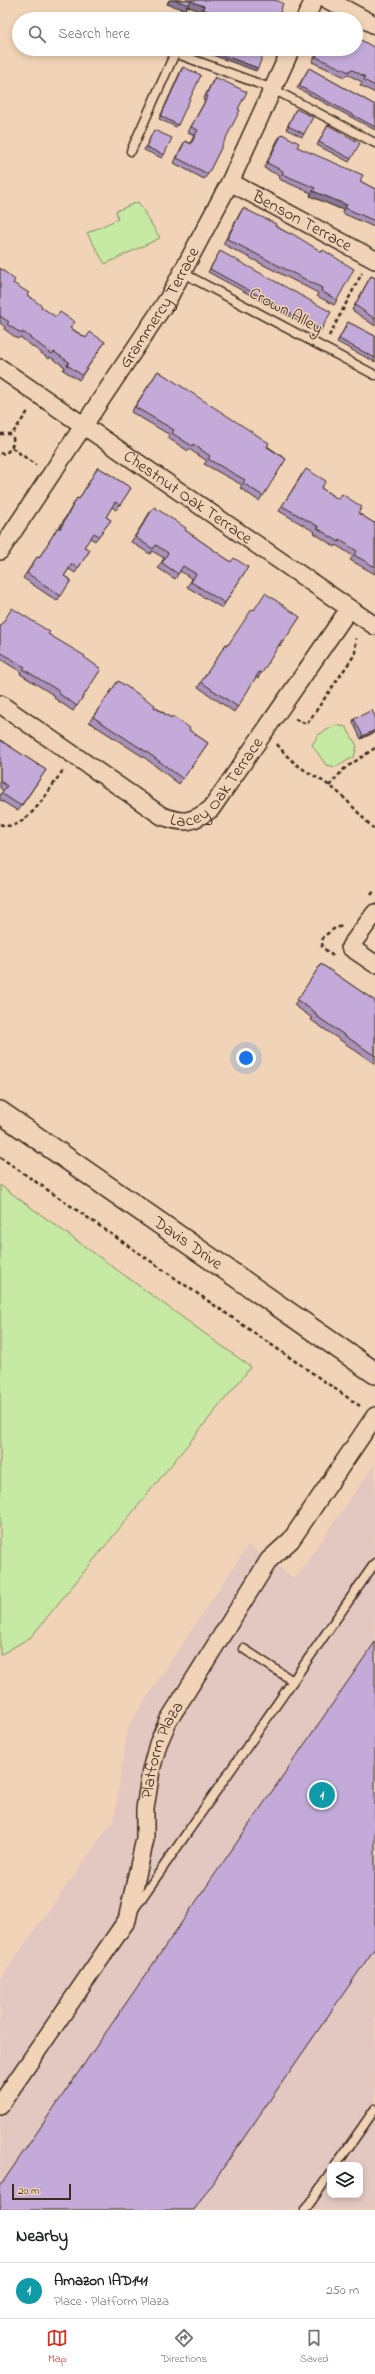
<!DOCTYPE html>
<meta charset="utf-8">
<style>
body{margin:0;font-family:"Indie Flower",sans-serif;background:#f6f6f6;color:#202124}
.controls{position:absolute;right:12px;bottom:12px;display:grid;overflow:hidden;border-radius:8px;box-shadow:0 2px 6px #0003}
.controls button{width:36px;height:36px;display:grid;place-items:center;padding:0;border:0;border-bottom:1px solid #e0e0e0;background:#fff;color:#202124;font:20px sans-serif}
.scale{position:absolute;left:12px;bottom:10px;width:59px;box-sizing:border-box;padding-left:4px;border:2px solid #3b2a1e;border-top:0;font-size:11px;line-height:14px;white-space:nowrap;color:#3b2a1e;-webkit-text-stroke:3px #f1d4b7;paint-order:stroke}
.you{position:absolute;left:246px;top:1058px;width:14px;height:14px;margin:-10px;border:3px solid #fff;border-radius:50%;background:#1a73e8;box-shadow:0 0 0 6px #1a73e833}
.badge{display:grid;place-items:center;width:26px;height:26px;border-radius:50%;background:#d93025;color:#fff;font-size:13px;font-weight:700}
.pin{position:absolute;translate:-50% -50%;border:2px solid #fff;box-shadow:0 1px 4px #0006}
.list{margin:0;padding:0;list-style:none}
h2{display:flex;justify-content:space-between;align-items:center;height:52px;margin:0;padding:0 16px;font-size:17px}
h2 small{font-size:13px;font-weight:400;color:#757577}
.list li{display:grid;grid-template-columns:26px 1fr auto;gap:12px;align-items:center;box-sizing:border-box;height:56px;padding:0 16px;border-top:1px solid #e0e0e0}
.list b{display:block;font-size:15px;white-space:nowrap}
.list p{margin:0;font-size:13px;white-space:nowrap;color:#757577}
.list em{font-size:13px;font-style:normal;color:#757577}
.icon{flex:none;width:22px;height:22px;fill:none;stroke:currentColor;stroke-width:2;stroke-linecap:round;stroke-linejoin:round}
.map{position:relative;flex:none;width:375px;height:2210px;overflow:hidden}
.search{position:absolute;background:#fff;box-shadow:0 2px 6px #0003;left:12px;right:12px;top:12px;height:44px;display:flex;align-items:center;gap:10px;box-sizing:border-box;padding:0 14px;border-radius:22px;color:#757577;font-size:15px}
.sheet{height:108px;background:#fff}
nav{display:flex;justify-content:space-around;align-items:center;box-sizing:border-box;height:56px;border-top:1px solid #e0e0e0;background:#fff;font-size:11px;color:#757577}
nav a{display:grid;justify-items:center;gap:2px}
nav .on{color:#d93025}
.map>svg:first-child{display:block}
.built{fill:#e3c7c1;fill-rule:evenodd}
.green{fill:#c6e9a3;stroke:#808a60}
.lines{fill:none;stroke-linecap:round;stroke-linejoin:round}
.service-casing{stroke:#3b2a1e;stroke-width:11}
.minor-casing{stroke:#3b2a1e;stroke-width:20}
.tertiary-casing{stroke:#3b2a1e;stroke-width:24}
.path{stroke:#3b2a1e;stroke-width:2.5;stroke-dasharray:4 3;stroke-linecap:butt}
.service{stroke:#f1d4b7;stroke-width:8}
.minor{stroke:#f1d4b7;stroke-width:17}
.tertiary{stroke:#f1d4b7;stroke-width:21}
.wall{fill:#a892ba;stroke:#3b2a1e}
.shaded-wall{fill:#887797;stroke:#3b2a1e}
.building{fill:#c3aad8;stroke:#3b2a1e}
.labels{text-anchor:middle;dominant-baseline:central;stroke-width:3;stroke-linejoin:round;paint-order:stroke}
.street-label{font-size:17px;fill:#3b2a1e;stroke:#f1d4b7}
</style>
<div class="map">
<svg width="375" height="2210" viewBox="0 0 375 2210">
<rect width="100%" height="100%" fill="#f1d4b7"/>
<filter id="ink" filterUnits="userSpaceOnUse"><feTurbulence type="fractalNoise" baseFrequency=".025" numOctaves="2"/><feDisplacementMap in="SourceGraphic" scale="8" xChannelSelector="R" yChannelSelector="G"/><feConvolveMatrix kernelMatrix="1 2 1 2 8 2 1 2 1" color-interpolation-filters="sRGB"/></filter>
<g filter="url(#ink)">
<!-- built -->
<path class="built" d="M375 1463V2210H0V1979L114 1819 128 1726 248 1545 295 1579ZM330 2165H360V2195H330Z"/>
<!-- green -->
<g class="green">
<polygon points="138,202 160,238 105,264 87,233 118,219 116,211"/>
<polygon points="336,725 346,727 357,746 354,757 336,767 326,765 312,745 318,735"/>
<polygon points="0,1185 251,1367 31,1637 0,1655"/>
</g>
<g class="lines">
<!-- service casing -->
<g class="service-casing">
<g id="service">
<polyline points="131,151 175,53 273,89 375,143"/>
<polyline points="183,273 375,375"/>
<polyline points="244,1649 293,1681"/>
<polyline points="134,1909 375,1563"/>
<polyline points="336,2165 375,2109"/>
<polyline points="305,2210 330,2174"/>
</g>
</g>
<!-- minor casing -->
<g class="minor-casing">
<g id="minor">
<polyline points="328,0 375,25"/>
<polyline points="305,19 314,0"/>
<path id="s1" d="M230 182 375 260"/>
<path id="s2" d="M0 368 375 626"/>
<path id="s3" d="M0 551 168 299 230 182 291 49"/>
<path id="s4" d="M0 704 162 816C185 824 191 823 211 809L349 609"/>
<polyline points="375,913 350,947 375,964"/>
<path id="s5" d="M0 2105 127 1920 145 1839V1809L151 1770 158 1744 168 1721 269 1560 291 1540 375 1416"/>
</g>
</g>
<!-- tertiary casing -->
<g class="tertiary-casing">
<g id="tertiary">
<path id="s6" d="M0 1112 375 1373"/>
</g>
</g>
<!-- path -->
<g class="path">
<polyline points="329,336 362,273"/>
<polyline points="0,434 12,434 29,410"/>
<polyline points="12,448 36,465"/>
<path d="M0 453 5 454C12 448 15 443 12 434"/>
<polyline points="295,719 307,724 355,654 356,638"/>
<path d="M277 744C296 769 307 770 330 786 347 798 360 816 375 830"/>
<polyline points="329,786 344,769 375,748"/>
<path d="M0 824C25 836 50 787 64 769"/>
<polyline points="371,895 375,890"/>
<polyline points="333,956 322,947 323,937 335,928 343,926"/>
<polyline points="0,1157 360,1406"/>
</g>
<!-- service -->
<use href="#service" class="service"/>
<!-- minor -->
<use href="#minor" class="minor"/>
<!-- tertiary -->
<use href="#tertiary" class="tertiary"/>
</g>
<!-- wall -->
<g class="wall">
<polygon points="169,0 275,0 278,19 212,19 199,14 200,11 187,6 185,10 167,4"/>
<polygon points="375,48 375,93 360,85 362,82 347,74 345,77 312,62 319,49 356,49"/>
<polygon points="183,67 178,125 176,127 159,119 181,70"/>
<polygon points="309,68 375,105 375,130 297,88"/>
<polygon points="215,77 238,109 208,174 204,179 174,163 182,146 185,141 190,144 194,135 188,132 205,101 203,100 212,82"/>
<polygon points="296,109 304,134 302,137 286,129"/>
<polygon points="328,125 351,159 349,162 317,145"/>
<polygon points="154,130 164,155 162,158 144,150"/>
<polygon points="282,134 297,147 360,181 375,189 375,188 375,227 374,227 342,213 343,210 310,196 311,193 279,179 280,176 264,168 278,139"/>
<polygon points="243,208 322,252 337,300 334,305 317,296 318,293 223,244 240,213"/>
<polygon points="220,251 321,330 319,332 208,272"/>
<polygon points="0,268 13,283 41,307 71,328 86,338 105,342 79,380 63,370 65,367 50,357 49,359 20,337 18,339 4,329 5,327 0,323"/>
<polygon points="371,276 375,278 375,326 352,310 368,281"/>
<polygon points="348,322 375,336 375,362 337,342"/>
<polygon points="158,371 286,459 259,501 240,488 242,485 204,464 207,461 189,449 188,451 168,438 170,435 131,412"/>
<polygon points="98,467 131,488 116,510 112,507 106,517 111,520 95,541 90,538 84,547 90,550 75,573 69,569 64,576 71,580 57,601 23,578 37,557 39,558 58,527 59,528 77,498 79,499"/>
<polygon points="302,474 321,488 338,499 342,494 358,513 374,523 375,522 375,574 350,560 353,556 336,545 335,547 314,533 315,532 279,511"/>
<polygon points="150,512 185,530 231,562 248,567 222,608 187,587 192,579 180,571 175,579 158,568 164,558 152,551 150,554 131,542"/>
<polygon points="254,610 300,617 280,646 279,645 258,678 256,677 234,712 198,687 226,644 228,645"/>
<polygon points="0,626 48,634 101,669 73,711 54,698 55,696 20,674 21,672 0,659"/>
<polygon points="118,681 171,718 189,730 208,743 179,784 145,758 89,722"/>
<polygon points="354,719 375,732 361,739 353,722"/>
<polygon points="0,740 46,770 18,811 0,800 0,795 3,791 0,788"/>
<polygon points="321,964 375,1001 375,1064 311,1020 312,1018 294,1005"/>
</g>
<!-- shaded-wall -->
<g class="shaded-wall">
<polygon points="170,0 190,1 204,6 200,11 187,6 185,10 167,4"/>
<polygon points="203,9 220,16 218,19 212,19 199,14"/>
<polygon points="196,49 206,49 258,68 256,71"/>
<polygon points="313,191 347,205 343,210 310,196"/>
<polygon points="375,730 375,732 361,739 363,736"/>
</g>
<!-- building -->
<g class="building">
<polygon points="175,0 275,0 283,3 278,19 222,19 219,18 220,16 203,9 204,6 190,1 189,5"/>
<polygon points="165,12 182,19 162,19"/>
<polygon points="356,37 375,48 375,86 364,80 365,77 351,69 349,72 316,57 320,49 356,49"/>
<polygon points="206,49 265,49 258,68"/>
<polygon points="183,67 201,75 178,125 161,116"/>
<polygon points="309,68 375,105 375,127 299,86"/>
<polygon points="215,77 247,92 238,109 240,110 208,174 177,158 185,141 191,144 198,130 191,127 208,96 206,95"/>
<polygon points="296,109 313,117 304,134 288,126"/>
<polygon points="328,125 360,143 351,159 319,142"/>
<polygon points="154,130 172,138 164,155 146,147"/>
<polygon points="282,134 299,143 297,147 363,175 360,181 375,189 375,221 345,208 347,205 313,191 315,188 282,174 283,171 267,163"/>
<polygon points="243,208 276,224 275,226 290,234 291,233 322,252 323,250 354,269 337,300 321,291 322,288 227,239"/>
<polygon points="220,251 331,312 321,330 210,269"/>
<polygon points="0,268 15,280 13,283 29,293 27,295 42,306 41,307 56,317 60,312 75,322 70,328 86,338 90,332 105,342 82,375 67,365 69,362 54,352 52,354 23,332 22,334 7,324 9,322 0,316"/>
<polygon points="371,276 375,278 375,319 355,305"/>
<polygon points="348,322 375,336 375,358 339,339"/>
<polygon points="158,371 269,443 267,447 286,459 263,496 243,483 245,480 208,459 210,456 193,444 192,446 172,433 174,430 135,407"/>
<polygon points="98,467 131,488 120,505 115,502 106,517 111,520 99,536 94,533 84,547 90,550 78,568 72,564 64,576 71,580 61,596 27,573 37,557 39,558 58,527 60,529 77,498 79,499"/>
<polygon points="306,469 326,481 321,488 338,499 342,494 362,507 358,513 374,523 375,522 375,567 354,555 357,551 340,540 339,542 317,528 319,527 282,506"/>
<polygon points="154,507 186,528 185,530 231,562 234,558 248,567 225,603 191,582 196,574 183,566 178,574 162,563 168,553 156,545 153,549 135,537"/>
<polygon points="265,593 300,617 284,641 282,640 262,673 259,672 238,707 201,682 226,644 228,645 252,609 254,610"/>
<polygon points="12,608 50,632 48,634 85,656 84,657 101,669 77,706 58,693 59,691 23,669 25,667 0,652 0,627"/>
<polygon points="118,681 155,705 154,707 171,718 172,716 190,728 189,730 208,743 183,779 148,753 93,717"/>
<polygon points="372,710 375,717 375,730 363,736 354,719"/>
<polygon points="0,740 46,770 21,806 1,793 7,786 0,781"/>
<polygon points="321,964 375,1001 375,1056 315,1015 316,1013 297,1000"/>
<polygon points="375,1642 375,1948 194,2210 0,2210 0,2186"/>
</g>
</g>
<g class="labels">
<!-- street labels -->
<g class="street-label">
<text stroke="none"><textPath href="#s1" startOffset="82">Benson Terrace</textPath></text>
<text stroke="none"><textPath href="#s3" startOffset="291">Grammercy Terrace</textPath></text>
<text transform="translate(286 311) rotate(28)">Crown Alley</text>
<text stroke="none"><textPath href="#s2" startOffset="228">Chestnut Oak Terrace</textPath></text>
<text stroke="none"><textPath href="#s4" startOffset="270">Lacey Oak Terrace</textPath></text>
<text stroke="none"><textPath href="#s6" startOffset="229">Davis Drive</textPath></text>
<text stroke="none"><textPath href="#s5" startOffset="399">Platform Plaza</textPath></text>
</g>
</g>
</svg>
<div class="controls">
<button><svg class="icon" aria-label="layers" viewBox="0 0 24 24"><path d="M12 4l9 5-9 5-9-5zM3 14l9 5 9-5"/></svg></button>
</div>
<div class="scale">20 m</div>
<div class="you"></div>
<div class="pin badge" style="left:322px;top:1795px;background:#0f9aa8">1</div>
<div class="search"><svg class="icon" aria-label="search" viewBox="0 0 24 24"><circle cx="10" cy="10" r="6"/><path d="M15 15l6 6"/></svg>Search here</div>
</div>
<section class="sheet">
<h2>Nearby<small></small></h2>
<ul class="list">
<li><span class="badge" style="background:#0f9aa8">1</span><div><b>Amazon IAD141</b><p>Place · Platform Plaza</p></div><em>250 m</em></li>
</ul>
</section>
<nav>
<a class="on"><svg class="icon" aria-label="map" viewBox="0 0 24 24"><path d="M3 6l6-2 6 2 6-2v14l-6 2-6-2-6 2zM9 4v14M15 6v14"/></svg>Map</a>
<a><svg class="icon" aria-label="directions" viewBox="0 0 24 24"><path d="M12 3l9 9-9 9-9-9zM9 14v-3h6M13 9l2 2-2 2"/></svg>Directions</a>
<a><svg class="icon" aria-label="saved" viewBox="0 0 24 24"><path d="M7 4h10v16l-5-4-5 4z"/></svg>Saved</a>
</nav>
